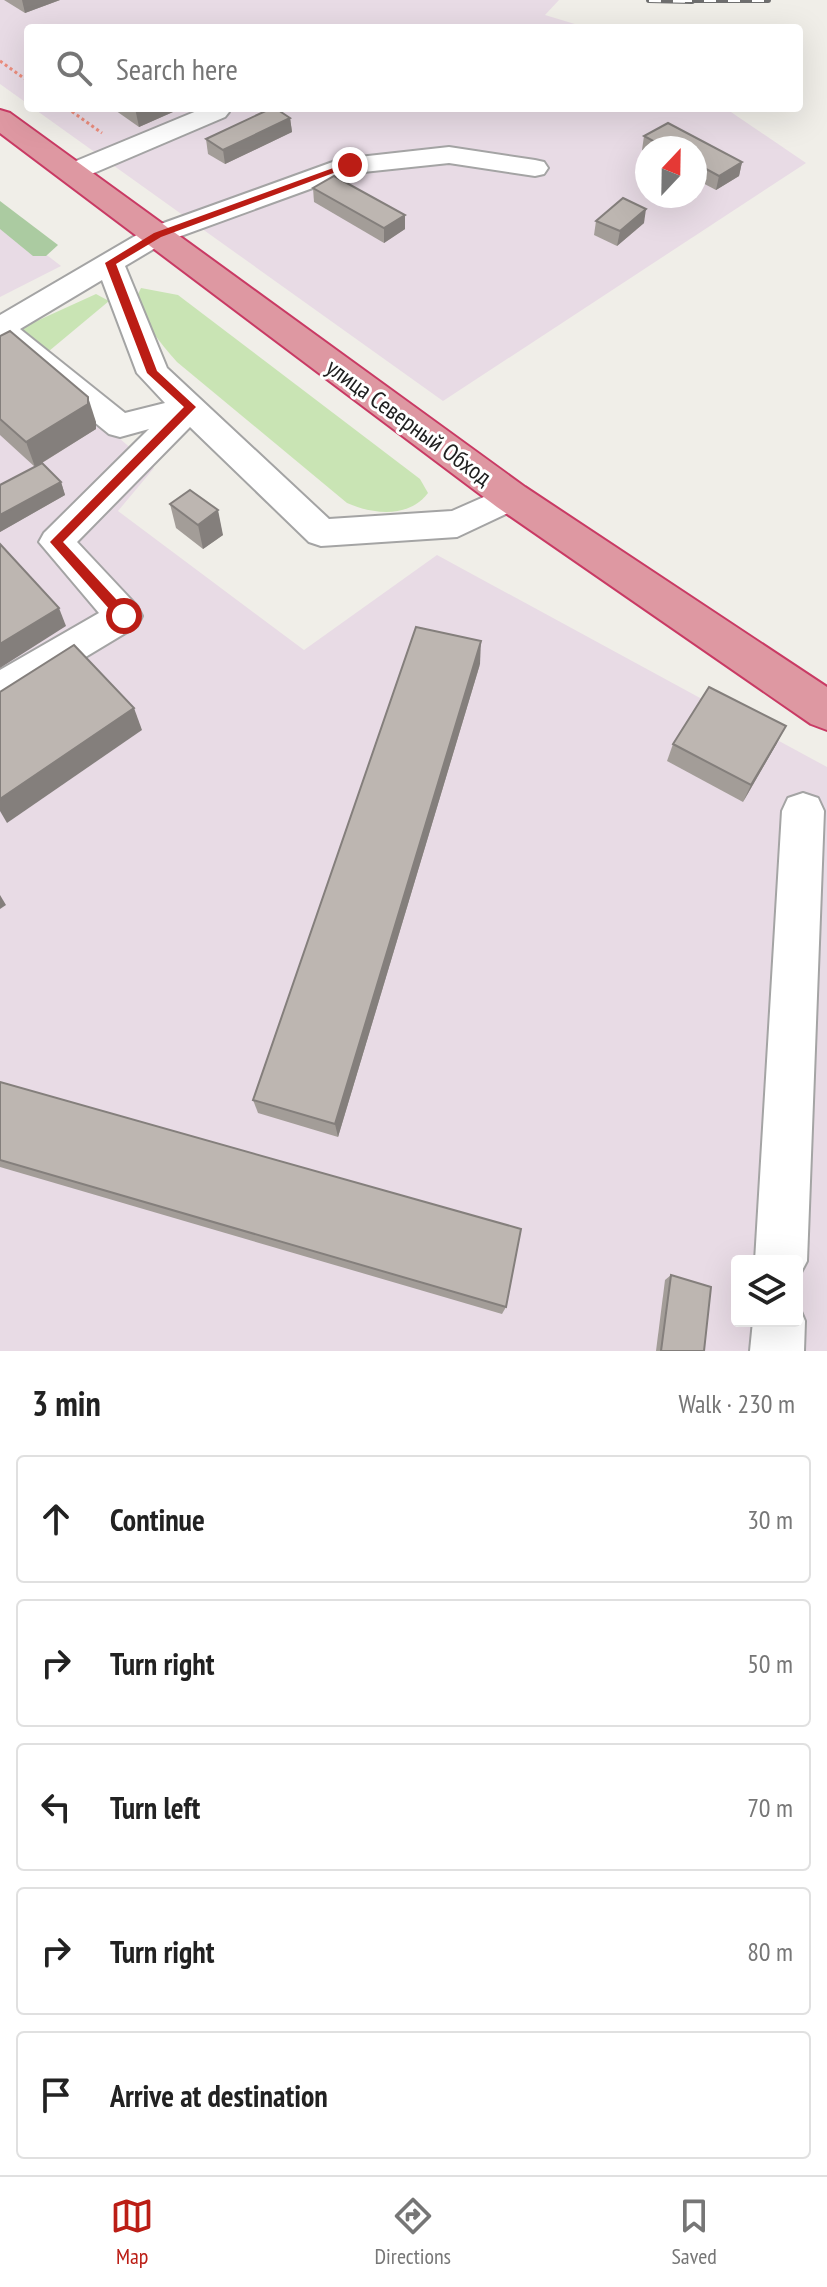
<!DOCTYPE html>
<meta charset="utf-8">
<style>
body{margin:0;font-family:"PT Sans Narrow",sans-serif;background:#f2f2f2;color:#222}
.controls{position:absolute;right:24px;bottom:24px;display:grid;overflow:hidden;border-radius:8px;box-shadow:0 8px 32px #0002}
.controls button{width:72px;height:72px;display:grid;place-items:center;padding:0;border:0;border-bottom:2px solid #e0e0e0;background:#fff;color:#222;font:40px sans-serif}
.compass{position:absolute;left:635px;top:136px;width:72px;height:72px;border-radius:50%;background:#fff;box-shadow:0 8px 32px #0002;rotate:22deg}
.stop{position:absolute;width:24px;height:24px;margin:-18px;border:6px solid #bb1d15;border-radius:50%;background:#fff}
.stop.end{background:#bb1d15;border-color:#fff;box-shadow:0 2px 8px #0008}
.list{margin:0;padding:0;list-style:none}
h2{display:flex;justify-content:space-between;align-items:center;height:104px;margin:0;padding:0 32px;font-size:34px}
h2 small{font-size:26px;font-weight:400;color:#767676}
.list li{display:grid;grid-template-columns:52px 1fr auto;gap:24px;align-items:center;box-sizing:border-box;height:128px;margin:0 16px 16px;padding:0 16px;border:2px solid #e0e0e0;border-radius:8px}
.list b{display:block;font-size:30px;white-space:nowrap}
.list em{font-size:26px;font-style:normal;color:#767676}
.icon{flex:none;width:44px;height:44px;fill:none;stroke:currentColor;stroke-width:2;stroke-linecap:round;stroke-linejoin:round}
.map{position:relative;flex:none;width:827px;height:1351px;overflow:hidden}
.search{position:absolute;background:#fff;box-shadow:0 8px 32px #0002;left:24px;right:24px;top:24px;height:88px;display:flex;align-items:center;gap:20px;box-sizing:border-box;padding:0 28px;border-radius:8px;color:#767676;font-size:30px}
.sheet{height:824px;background:#fff}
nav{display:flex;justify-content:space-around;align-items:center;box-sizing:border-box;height:112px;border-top:2px solid #e0e0e0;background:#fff;font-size:22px;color:#767676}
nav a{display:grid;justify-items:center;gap:4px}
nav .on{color:#bb1d15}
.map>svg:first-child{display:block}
.industrial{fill:#e8dbe5;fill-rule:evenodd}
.grass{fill:#c9e4b4}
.forest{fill:#abcba1}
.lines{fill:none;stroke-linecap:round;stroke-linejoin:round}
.minor-casing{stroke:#a4a4a4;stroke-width:4}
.highway-casing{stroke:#c93a64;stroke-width:4}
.path{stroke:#ec8d7d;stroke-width:3;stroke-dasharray:3 3;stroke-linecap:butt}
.minor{fill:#fff;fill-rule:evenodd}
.highway{fill:#de98a2;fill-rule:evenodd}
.rail-casing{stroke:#6e6e6e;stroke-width:6}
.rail{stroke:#fff;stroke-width:4;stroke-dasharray:12;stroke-linecap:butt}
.wall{fill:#a39d98}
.shaded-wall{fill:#847f7c}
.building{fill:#bdb6b1;stroke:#847f7c;stroke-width:2}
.route{fill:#bb1d15}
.labels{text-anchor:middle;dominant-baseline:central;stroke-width:6;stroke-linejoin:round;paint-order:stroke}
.street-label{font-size:24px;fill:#202020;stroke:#fff}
</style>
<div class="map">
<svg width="827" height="1351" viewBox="0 0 827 1351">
<rect width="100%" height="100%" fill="#f0eee8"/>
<!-- industrial -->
<g class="industrial">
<polygon points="0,0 559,0 545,15 588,28 28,28 28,104 0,84"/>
<path d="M33 108H725L806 163 443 401ZM647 148H695V196H647Z"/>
<polygon points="0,219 61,266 0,297"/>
<path d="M0 320 21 354 154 468 118 511 304 650 437 555 827 767V1351H0ZM737 1261H797V1321H737Z"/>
</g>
<!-- grass -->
<g class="grass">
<path d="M141 288 178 295 420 479 428 493C408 519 372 514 347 503L177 362C159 342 144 323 136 298Z"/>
<polygon points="96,294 109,301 43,356 17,330"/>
</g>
<!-- forest -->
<polygon class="forest" points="0,201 58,245 46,256 33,256 0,229"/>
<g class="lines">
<!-- minor casing -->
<g class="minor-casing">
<g id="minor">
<polygon points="204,108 226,108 229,112 225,117 82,178 64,178 60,172 64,166"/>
<path d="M449 147 535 160 544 162 548 168 544 174 535 176 449 163 354 173 167 241 125 266 167 368 329 519 452 511 511 485 523 488 528 497 523 506 457 537 321 546 309 542 190 427 77 542 137 606 142 616 137 626 14 700 0 705V670L99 613 39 542 44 533 149 429 120 437 109 434 0 345V315L147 229 341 159ZM102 280 137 373 165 403 125 413 20 329Z"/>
<polygon points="803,793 818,798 824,811 807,1261 797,1280 797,1261 755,1261 782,811 788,798"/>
<polygon points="797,1302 805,1321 804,1351 750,1351 753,1321 797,1321"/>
</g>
</g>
<!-- highway casing -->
<g class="highway-casing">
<polygon id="highway" points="0,110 10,113 525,487 827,687 827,730 811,724 497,507 0,133"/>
</g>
<!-- path -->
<g class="path">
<polyline points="0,61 28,81"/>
<polyline points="67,108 102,133"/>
</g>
<!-- minor -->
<use href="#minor" class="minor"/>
<!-- highway -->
<use href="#highway" class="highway"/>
<!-- rail casing -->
<g class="rail-casing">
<g id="rail">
<polyline points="649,0 692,1"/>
<polyline points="680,0 768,0"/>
</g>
</g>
<!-- rail -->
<use href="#rail" class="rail"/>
</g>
<!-- wall -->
<g class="wall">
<polygon points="4,0 60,0 25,13"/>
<polygon points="112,108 182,108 139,127"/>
<polygon points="290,118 292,132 225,164 208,154 206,139"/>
<polygon points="668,123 742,162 739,176 716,190 695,179 695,148 647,148 647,153 642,150 644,136"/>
<polygon points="313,188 405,215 405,229 384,243 314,202"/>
<polygon points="596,221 644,223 617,246 594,235"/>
<polygon points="0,336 96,422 96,429 42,463 61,482 65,495 0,532 0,485 35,467 0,435"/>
<polygon points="170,504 223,535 203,549 176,528"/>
<polygon points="480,664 338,1137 258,1113 253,1100"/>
<polygon points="777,743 743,802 667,761 673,744"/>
<polygon points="0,1082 506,1307 502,1314 0,1167"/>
<polygon points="671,1275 704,1351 656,1351 665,1280"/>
</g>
<!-- shaded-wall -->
<g class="shaded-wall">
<polygon points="22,0 60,0 25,13"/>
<polygon points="135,108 182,108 139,127"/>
<polygon points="290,118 292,132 225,164 223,150"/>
<polygon points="742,162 739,176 716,190 719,176"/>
<polygon points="646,209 644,223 617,246 620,231"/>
<polygon points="405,215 405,229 384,243 384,228"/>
<polygon points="88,397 96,422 96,429 35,467 26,442"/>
<polygon points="61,482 65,495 0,532 0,515"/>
<polygon points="218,510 223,535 203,549 198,525"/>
<polygon points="59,608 66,626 0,668 0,644"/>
<polygon points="481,641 480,664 338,1137 335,1124"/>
<polygon points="134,708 142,730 7,823 0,811 0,799"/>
<polygon points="786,726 777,743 743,802 751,785"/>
<polygon points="0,895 6,905 0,909"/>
</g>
<!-- building -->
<g class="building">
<polygon points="272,108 275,108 290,118 223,150 206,139"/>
<polygon points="668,123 742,162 719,176 695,163 695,148 666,148 644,136"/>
<polygon points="334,176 405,215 384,228 313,188"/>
<polygon points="623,198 646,209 620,231 596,221"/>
<polygon points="10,331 88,397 88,404 26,442 0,419 0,336"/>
<polygon points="42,463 61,482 0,515 0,485"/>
<polygon points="190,490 218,510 198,525 170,504"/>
<polygon points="0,544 59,608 0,644"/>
<polygon points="416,627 481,641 335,1124 253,1100"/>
<polygon points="74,645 134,708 0,799 0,692"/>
<polygon points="709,687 786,726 751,785 673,744"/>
<polygon points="0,1082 521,1229 506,1307 0,1160"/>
<polygon points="671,1275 711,1287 704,1351 661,1351"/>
</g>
<!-- route -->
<polygon class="route" points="347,163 355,165 161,237 116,264 157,371 196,407 63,542 128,612 128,620 119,620 50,542 184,407 147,373 105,263 154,233"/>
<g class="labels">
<!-- street labels -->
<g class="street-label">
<text transform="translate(409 422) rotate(36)">улица Северный Обход</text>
</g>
</g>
</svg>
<div class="controls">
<button><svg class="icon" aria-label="layers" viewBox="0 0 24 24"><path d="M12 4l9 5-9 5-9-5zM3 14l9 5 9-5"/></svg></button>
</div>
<svg class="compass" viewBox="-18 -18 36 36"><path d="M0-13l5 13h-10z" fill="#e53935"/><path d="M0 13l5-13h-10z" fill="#767676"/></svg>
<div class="stop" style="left:124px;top:616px"></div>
<div class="stop end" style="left:350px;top:165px"></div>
<div class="search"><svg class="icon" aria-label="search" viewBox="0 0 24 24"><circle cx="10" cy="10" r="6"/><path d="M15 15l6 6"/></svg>Search here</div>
</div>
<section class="sheet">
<h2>3 min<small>Walk · 230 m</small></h2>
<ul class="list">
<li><svg class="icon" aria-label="ahead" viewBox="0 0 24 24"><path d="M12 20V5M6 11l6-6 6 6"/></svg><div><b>Continue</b></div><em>30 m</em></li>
<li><svg class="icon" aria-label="right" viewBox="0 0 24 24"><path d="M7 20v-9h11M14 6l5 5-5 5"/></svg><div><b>Turn right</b></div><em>50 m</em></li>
<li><svg class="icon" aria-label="left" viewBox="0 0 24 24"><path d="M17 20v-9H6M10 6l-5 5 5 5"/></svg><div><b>Turn left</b></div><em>70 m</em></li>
<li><svg class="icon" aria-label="right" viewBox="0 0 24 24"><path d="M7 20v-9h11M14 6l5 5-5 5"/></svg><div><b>Turn right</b></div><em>80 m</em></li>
<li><svg class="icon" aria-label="arrive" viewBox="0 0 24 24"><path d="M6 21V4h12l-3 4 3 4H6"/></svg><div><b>Arrive at destination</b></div></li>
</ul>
</section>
<nav>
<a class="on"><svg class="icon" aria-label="map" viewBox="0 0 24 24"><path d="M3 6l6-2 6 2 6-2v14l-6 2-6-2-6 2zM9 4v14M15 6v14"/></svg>Map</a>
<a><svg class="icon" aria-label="directions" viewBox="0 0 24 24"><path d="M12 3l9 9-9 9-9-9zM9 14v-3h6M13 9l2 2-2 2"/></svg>Directions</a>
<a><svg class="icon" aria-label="saved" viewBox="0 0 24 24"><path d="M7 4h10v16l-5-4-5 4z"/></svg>Saved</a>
</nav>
